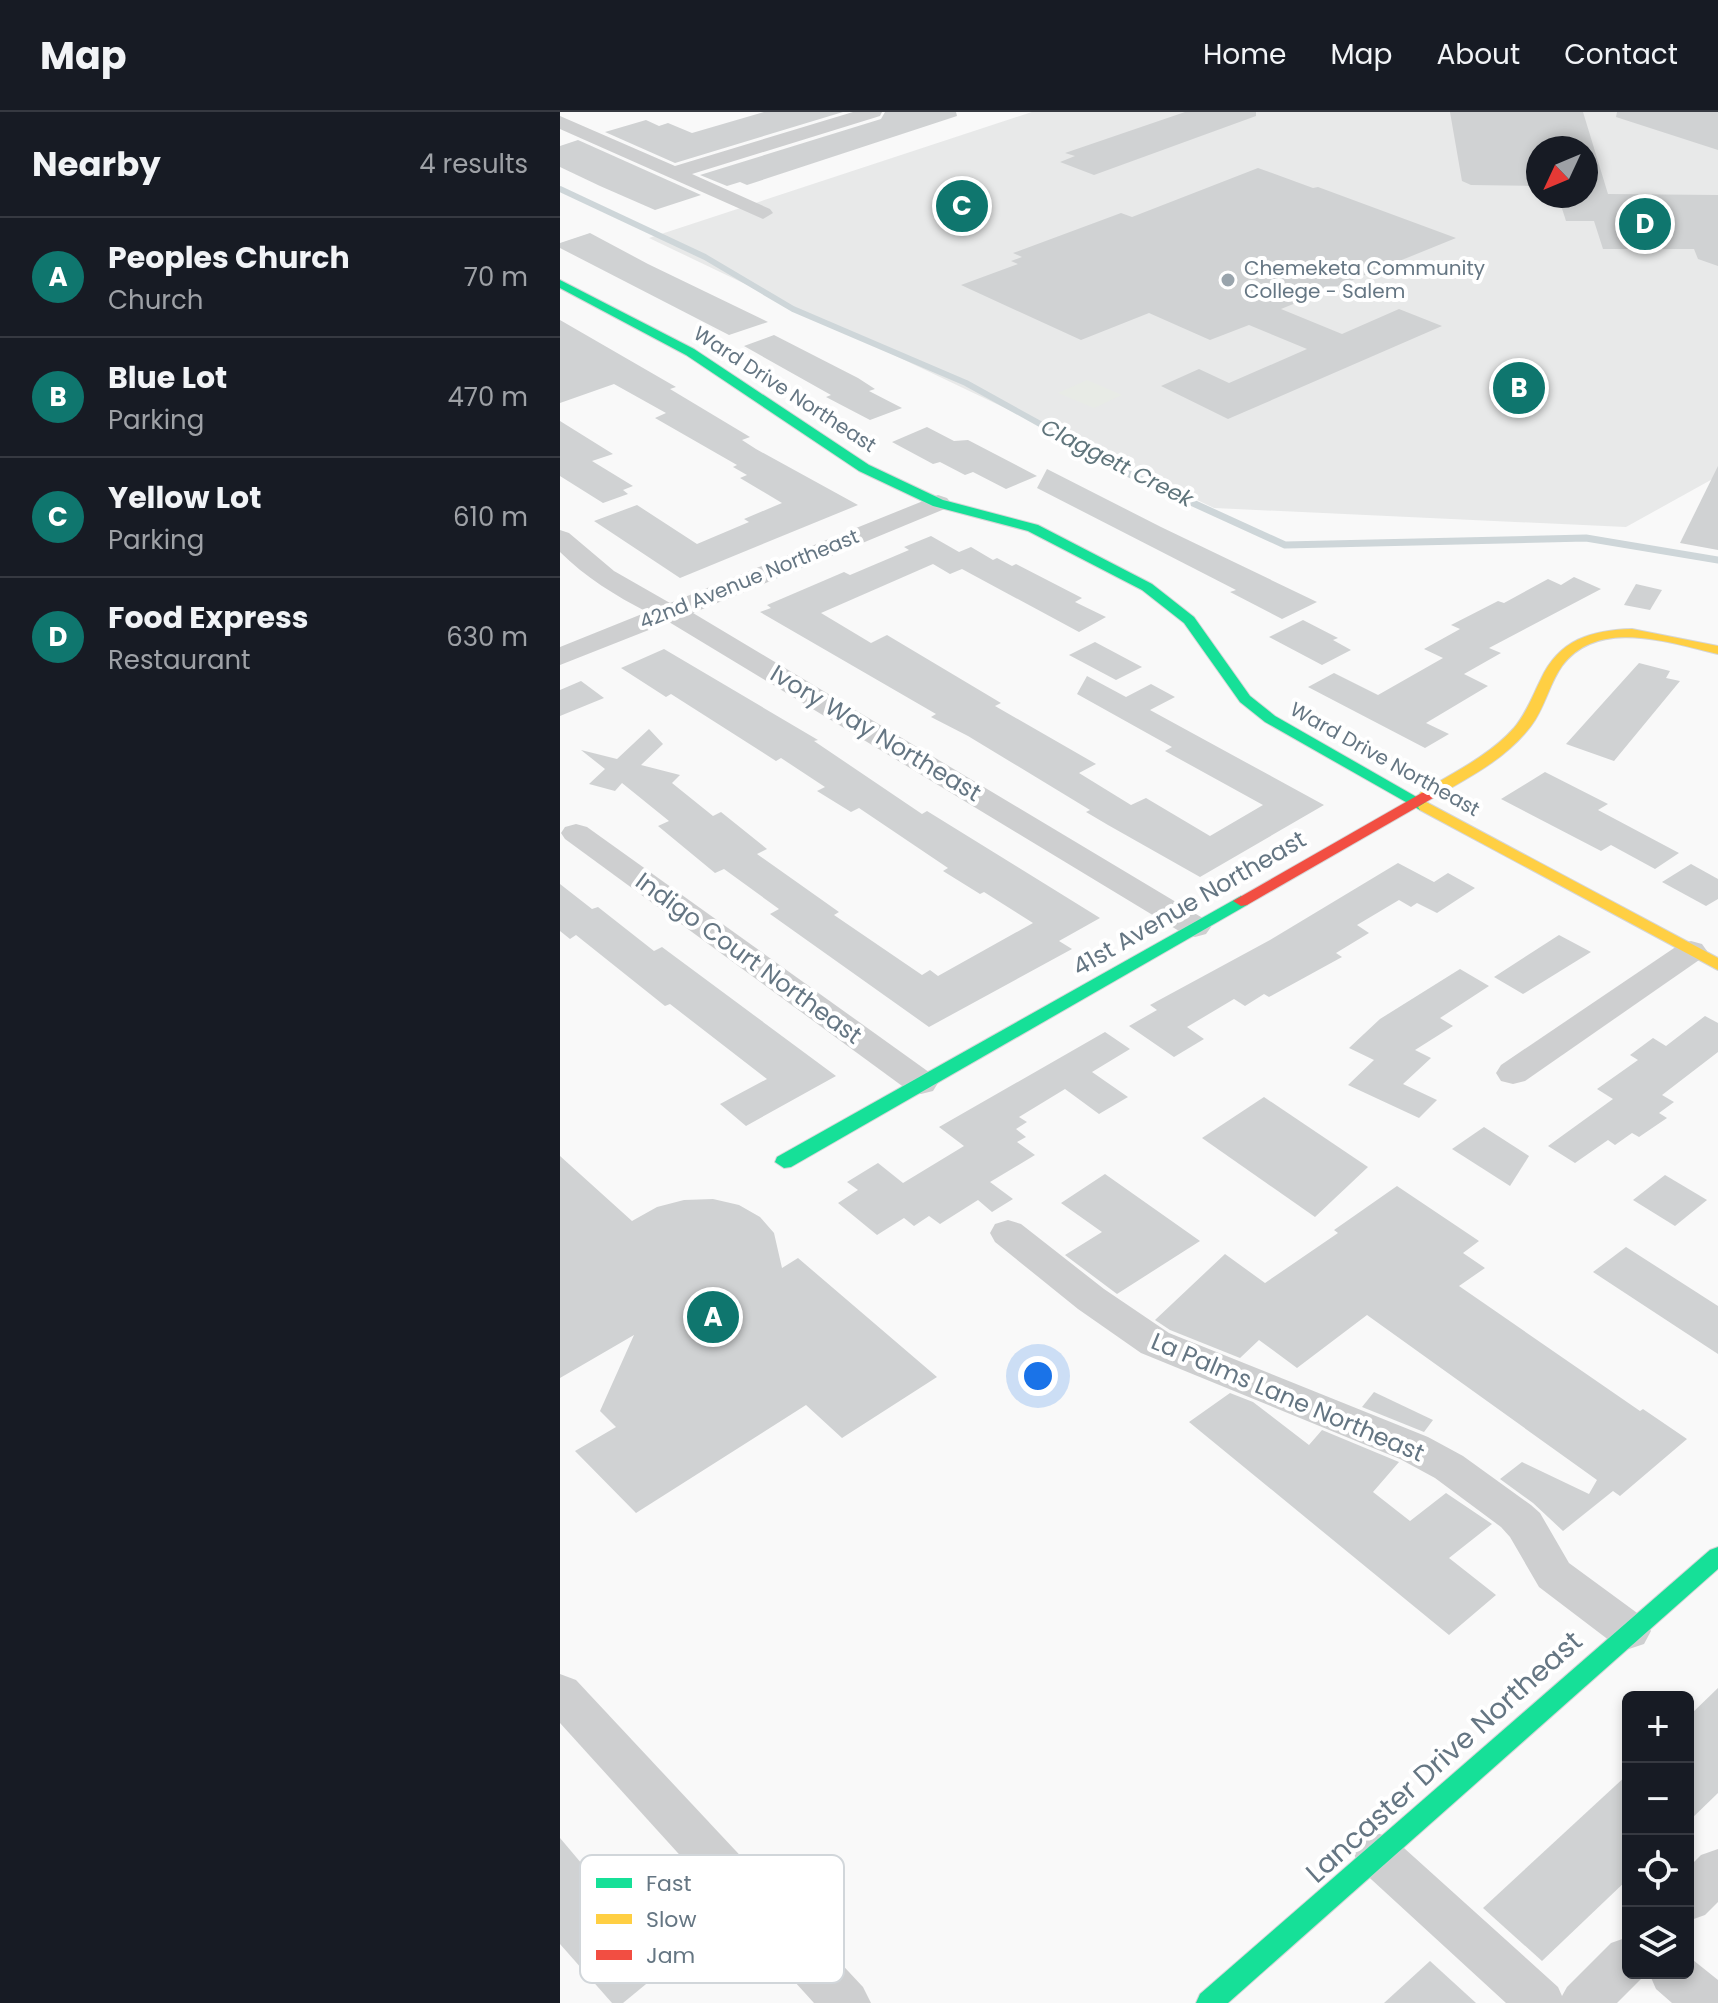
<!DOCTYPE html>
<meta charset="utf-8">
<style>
body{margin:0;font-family:Poppins,sans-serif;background:#20242c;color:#f1f3f6}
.controls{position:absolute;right:24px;bottom:24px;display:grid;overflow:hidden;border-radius:12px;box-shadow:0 4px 12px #0003}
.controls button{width:72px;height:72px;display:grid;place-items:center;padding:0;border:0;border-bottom:2px solid #363941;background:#171b24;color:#f1f3f6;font:40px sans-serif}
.compass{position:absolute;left:966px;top:24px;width:72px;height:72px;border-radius:50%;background:#171b24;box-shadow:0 4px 12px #0003;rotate:226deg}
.you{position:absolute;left:478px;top:1264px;width:28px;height:28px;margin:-20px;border:6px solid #fff;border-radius:50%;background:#1a73e8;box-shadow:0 0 0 12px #1a73e833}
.badge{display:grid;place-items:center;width:52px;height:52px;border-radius:50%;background:#0f766e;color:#fff;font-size:26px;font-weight:700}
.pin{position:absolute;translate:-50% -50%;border:4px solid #fff;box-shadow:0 2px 8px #0006}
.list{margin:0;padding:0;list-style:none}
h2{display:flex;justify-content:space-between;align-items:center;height:104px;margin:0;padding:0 32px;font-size:34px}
h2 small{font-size:26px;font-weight:400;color:#9ea1a6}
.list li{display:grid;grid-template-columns:52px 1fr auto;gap:24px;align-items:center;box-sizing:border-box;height:120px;padding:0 32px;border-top:2px solid #363941}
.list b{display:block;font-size:30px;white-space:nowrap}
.list p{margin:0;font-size:26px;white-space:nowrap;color:#9ea1a6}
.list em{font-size:26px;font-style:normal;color:#9ea1a6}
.icon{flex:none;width:44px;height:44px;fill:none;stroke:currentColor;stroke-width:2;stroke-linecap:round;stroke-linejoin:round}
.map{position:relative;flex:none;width:1158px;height:1891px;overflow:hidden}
header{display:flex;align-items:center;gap:48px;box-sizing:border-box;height:112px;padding:0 40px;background:#171b24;border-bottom:2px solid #363941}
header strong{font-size:38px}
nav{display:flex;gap:44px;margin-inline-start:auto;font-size:28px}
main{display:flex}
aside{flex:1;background:#171b24}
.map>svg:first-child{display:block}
.built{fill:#e8e9e9;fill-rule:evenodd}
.green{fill:#e8ebe6}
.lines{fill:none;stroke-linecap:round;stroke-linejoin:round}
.stream-far1{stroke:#ced6d9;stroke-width:6}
.stream{stroke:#ced6d9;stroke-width:7}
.building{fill:#d0d2d3}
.fast-casing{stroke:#d5d6d7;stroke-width:2}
.slow-casing{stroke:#d5d6d7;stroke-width:2}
.jam-casing{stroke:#d5d6d7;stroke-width:2}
.street{fill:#cecfd0;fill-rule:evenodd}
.fast{fill:#16e098;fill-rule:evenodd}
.slow{fill:#ffcf43;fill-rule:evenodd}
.jam{fill:#f24e42;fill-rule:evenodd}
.poi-dot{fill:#99a4ac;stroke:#fff;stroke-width:3}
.labels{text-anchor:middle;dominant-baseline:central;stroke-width:8;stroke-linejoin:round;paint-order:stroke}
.far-poi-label{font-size:20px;fill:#657683;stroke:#fff;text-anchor:start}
.far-street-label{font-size:20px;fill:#657683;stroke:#fff}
.far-water-label{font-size:22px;font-style:italic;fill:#60757c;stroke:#fff}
.street-label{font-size:24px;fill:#657683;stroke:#fff}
.near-street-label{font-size:28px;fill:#657683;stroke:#fff}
.key{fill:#fff;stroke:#d1d6da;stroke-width:2}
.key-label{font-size:22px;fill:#657683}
</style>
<header>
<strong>Map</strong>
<nav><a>Home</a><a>Map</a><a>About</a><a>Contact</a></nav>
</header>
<main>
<aside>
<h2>Nearby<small>4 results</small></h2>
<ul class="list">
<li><span class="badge">A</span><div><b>Peoples Church</b><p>Church</p></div><em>70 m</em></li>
<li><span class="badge">B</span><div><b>Blue Lot</b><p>Parking</p></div><em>470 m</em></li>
<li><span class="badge">C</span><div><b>Yellow Lot</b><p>Parking</p></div><em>610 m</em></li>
<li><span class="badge">D</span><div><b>Food Express</b><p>Restaurant</p></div><em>630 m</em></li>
</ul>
</aside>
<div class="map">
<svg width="1158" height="1891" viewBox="0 0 1158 1891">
<rect width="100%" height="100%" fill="#f9f9f9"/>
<!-- built -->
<path class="built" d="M472 0H1158V364L1066 415 654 396 89 126ZM978 36H1026V84H978Z"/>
<!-- green -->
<polygon class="green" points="527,268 562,283 534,296 498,281"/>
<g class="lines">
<!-- stream-far1 -->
<polyline class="stream-far1" points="0,77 145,145 233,197 406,271 491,318"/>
<!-- stream -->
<polyline class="stream" points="487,316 565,360 725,433 1026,426 1158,448"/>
</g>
<!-- building -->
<g class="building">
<polygon points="204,0 283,0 115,51 45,20 86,8 99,14 108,11 132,21"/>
<polygon points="325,0 396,0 397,4 187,73 180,70 167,74 140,63 321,7"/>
<polygon points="625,0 696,0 696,4 534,63 500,50 515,44 505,41"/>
<polygon points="890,0 1023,0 1048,82 1158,83 1158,154 1138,147 1134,137 1043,137 1034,109 1006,109 998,84 1026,84 1026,36 978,36 978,74 911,73 902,69"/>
<polygon points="1057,0 1158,0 1158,38 1056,5"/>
<polygon points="18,28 141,83 95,98 40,74 0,55 0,34"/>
<polygon points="698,56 753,76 758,75 896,126 721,197 782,222 839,197 882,214 668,307 601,274 639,257 669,271 747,237 689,213 650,228 589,201 521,228 401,173 458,152 451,149 462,145 453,141 561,101 572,105"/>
<polygon points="30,121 88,152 208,210 169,223 0,136 0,131"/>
<polygon points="0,208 116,275 110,277 190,325 182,328 196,337 298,393 120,466 34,409 77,393 137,432 189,410 184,407 222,391 180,366 187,363 173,355 177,353 95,306 106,301 54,272 0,291"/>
<polygon points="214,223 298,266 315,277 309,279 342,296 310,308 266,285 271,283 184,234"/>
<polygon points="0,309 53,342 32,349 73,374 63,378 68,382 43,391 0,364"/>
<polygon points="367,315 394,329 408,328 477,364 446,377 413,360 405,363 380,350 373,352 332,330"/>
<polygon points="1158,354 1158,438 1120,431"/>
<polygon points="487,357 601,415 757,490 722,507 670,480 676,478 477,376"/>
<polygon points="371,424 399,440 411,435 433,448 437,446 452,454 456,452 522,486 515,490 546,505 519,520 402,457 390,462 373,452 261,501 311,531 327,523 441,591 435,594 536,652 519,661 571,693 586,686 650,724 703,693 605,639 612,635 517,582 527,564 566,585 591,572 615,585 590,598 764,693 640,765 548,713 526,700 530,698 408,624 371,605 376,602 200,500 211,496 207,493 284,460 290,463 349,438 344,435"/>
<polygon points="1014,465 1041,477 929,536 941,541 904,562 928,574 866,611 889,622 865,636 748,575 774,561 818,583 883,546 864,537 900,517 891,513 938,489 944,491 988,467 1001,473"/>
<polygon points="1076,472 1102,478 1090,498 1064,493"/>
<polygon points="743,508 778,526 773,528 791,538 762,553 709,525"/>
<polygon points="535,530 582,555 556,568 509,543"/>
<polygon points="104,537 258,628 254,629 362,702 367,699 540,806 499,829 512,837 369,915 210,802 219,797 164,757 155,761 98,714 109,709 62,671 55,679 29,672 45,657 21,638 57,647 89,617 103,632 81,653 120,663 112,671 153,704 161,700 207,737 197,742 279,800 274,803 362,863 370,858 378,864 473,811 424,780 420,782 383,759 388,756 299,696 291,700 257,679 265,675 221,646 216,649 111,582 106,585 61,556"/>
<polygon points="1079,551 1110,559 1106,566 1120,569 1054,649 1006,632"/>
<polygon points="21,569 44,586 0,604 0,578"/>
<polygon points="985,660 1048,692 1038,698 1119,741 1095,757 1051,733 1041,739 941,687"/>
<polygon points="838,751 874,770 888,761 915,776 877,801 857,791 851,795 839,788 797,813 809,821 776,841 782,845 709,885 704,882 685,894 674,887 627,915 644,927 614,945 569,914 597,898 590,893 710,828"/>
<polygon points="1131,752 1158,767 1158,787 1146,794 1102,770"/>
<polygon points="0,772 32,797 38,795 94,839 102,835 276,964 186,1014 160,992 207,967 110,892 105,894 16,823 10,827 0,819"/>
<polygon points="999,823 1031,840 963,882 934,865"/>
<polygon points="900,857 929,874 880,906 893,914 855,938 871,946 843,972 877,988 859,1006 788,973 814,948 789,936 820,907"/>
<polygon points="1145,904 1158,911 1158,940 1102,983 1114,990 1099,1001 1107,1006 1079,1025 1072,1021 1055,1033 1048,1028 1015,1051 988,1034 1053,987 1037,977 1078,948 1070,943 1093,926 1106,934"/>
<polygon points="545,920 570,937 532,960 568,985 539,1002 505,977 459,1005 467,1010 456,1017 466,1025 457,1030 475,1043 430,1070 453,1087 432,1100 418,1088 380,1112 369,1104 354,1114 344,1106 317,1123 278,1091 298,1078 287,1070 318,1051 343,1071 404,1034 379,1015"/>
<polygon points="704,985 808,1055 755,1105 642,1026"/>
<polygon points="924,1015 969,1044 950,1074 892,1037"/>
<polygon points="0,1044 72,1109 97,1095 124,1088 153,1087 179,1093 200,1105 214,1121 222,1156 238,1146 377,1265 282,1326 246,1293 76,1401 15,1339 56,1315 40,1299 74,1223 0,1266"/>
<polygon points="545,1062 640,1129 557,1182 505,1143 542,1120 501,1091"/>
<polygon points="1105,1063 1147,1088 1115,1114 1073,1088"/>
<polygon points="837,1074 919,1129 903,1141 925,1156 899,1174 1080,1299 1083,1297 1127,1327 1060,1384 1053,1379 1003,1419 973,1391 940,1367 962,1350 1029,1382 1037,1368 807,1203 737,1256 699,1228 680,1246 610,1218 595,1208 665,1142 705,1171 778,1121 774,1118"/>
<polygon points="1066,1135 1158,1194 1158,1242 1033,1160"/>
<polygon points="814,1280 873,1308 864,1320 802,1295"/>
<polygon points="670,1281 693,1290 749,1333 762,1318 839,1350 813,1380 850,1409 886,1381 932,1412 889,1446 936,1483 889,1523 629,1310"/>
<polygon points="1158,1576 1158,1681 1128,1710 1128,1605"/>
<polygon points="1068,1662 1068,1767 982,1849 923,1796"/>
<polygon points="0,1726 108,1854 63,1891 52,1891 0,1832"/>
<polygon points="870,1849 916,1891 824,1891"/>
</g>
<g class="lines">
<!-- fast casing -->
<g class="fast-casing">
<g id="fast">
<polygon points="0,168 134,237 309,353 383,388 478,413 592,472 634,505 690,584 715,604 874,695 872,698 860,698 705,610 680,590 624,511 582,478 468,419 373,394 299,359 126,243 0,176"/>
<polygon points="681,784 689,789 687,793 231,1055 224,1056 215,1050 217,1045"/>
<polygon points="1158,1435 1158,1457 668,1891 636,1891 640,1882 1150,1438"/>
</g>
</g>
<!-- slow casing -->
<g class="slow-casing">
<g id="slow">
<path d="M1072 517 1158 534V542C1110 531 1038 505 1002 554 989 572 985 596 971 614 946 647 908 666 873 686H861L859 683 861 680C893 661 929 644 954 616 966 602 972 585 981 567 999 528 1031 518 1072 517Z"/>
<polygon points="866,690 1158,846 1158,858 860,698 858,695"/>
</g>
</g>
<!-- jam casing -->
<g class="jam-casing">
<polygon id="jam" points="867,678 873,680 875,683 873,686 687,793 681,794 673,789"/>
</g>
<!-- street -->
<g class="street">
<polygon points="293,0 322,0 320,4 132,62 210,97 213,101 203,107 0,17 0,4 115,54"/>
<path d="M378 383 387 386 391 391 387 396 133 501 646 808 651 815 646 822 635 825 624 822 109 510 0 553V535L87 500C56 484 25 465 0 440V418L9 421 54 459 110 491Z"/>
<polygon points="16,712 27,715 373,963 378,971 373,979 361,982 349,979 5,727 1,721 5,715"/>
<polygon points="1131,829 1142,832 1147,839 1142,846 965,969 953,972 941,969 936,961 941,953 1120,832"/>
<polygon points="448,1108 461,1112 544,1177 609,1221 868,1325 903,1344 971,1393 980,1401 1009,1451 1084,1506 1091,1519 1084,1532 1069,1537 1054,1532 979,1475 950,1425 941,1415 875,1366 840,1347 581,1241 518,1197 435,1130 430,1121 435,1112"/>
<polygon points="0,1562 16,1568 303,1875 311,1891 254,1891 0,1611"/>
<polygon points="817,1721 834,1727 998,1875 1002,1884 1007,1875 1051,1831 1068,1825 1068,1861 1085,1863 1057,1891 946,1891 800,1757 794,1742 800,1727"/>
<polygon points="1158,1737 1158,1790 1145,1803 1128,1809 1128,1756 1141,1743"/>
<polygon points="1128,1844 1158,1868 1158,1891 1112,1891 1096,1877 1089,1861 1128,1861"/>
</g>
<!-- fast -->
<use href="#fast" class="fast"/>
<!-- slow -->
<use href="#slow" class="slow"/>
<!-- jam -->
<use href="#jam" class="jam"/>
</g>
<!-- markers -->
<circle class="poi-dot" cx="668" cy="168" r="8"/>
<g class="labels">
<!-- far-poi labels -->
<g class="far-poi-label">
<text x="684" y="156">Chemeketa Community<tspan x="684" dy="23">College - Salem</tspan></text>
</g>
<!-- far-street labels -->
<g class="far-street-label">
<text transform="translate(225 277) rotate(33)">Ward Drive Northeast</text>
<text transform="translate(189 467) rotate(-22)">42nd Avenue Northeast</text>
<text transform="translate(825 647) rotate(29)">Ward Drive Northeast</text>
</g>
<!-- far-water labels -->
<g class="far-water-label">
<text transform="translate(557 351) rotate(27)">Claggett Creek</text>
</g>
<!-- street labels -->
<g class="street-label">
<text transform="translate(316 621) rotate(31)">Ivory Way Northeast</text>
<text transform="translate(629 791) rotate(-30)">41st Avenue Northeast</text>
<text transform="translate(189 846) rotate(36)">Indigo Court Northeast</text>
<text transform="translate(728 1285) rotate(23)">La Palms Lane Northeast</text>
</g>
<!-- near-street labels -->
<g class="near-street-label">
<text transform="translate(884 1645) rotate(-42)">Lancaster Drive Northeast</text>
</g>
</g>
<!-- legend -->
<rect x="20" y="1743" width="264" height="128" rx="12" class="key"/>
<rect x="36" y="1766" width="36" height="10" fill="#16e098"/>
<rect x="36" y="1802" width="36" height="10" fill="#ffcf43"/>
<rect x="36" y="1838" width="36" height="10" fill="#f24e42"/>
<g class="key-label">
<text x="86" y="1779">Fast</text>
<text x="86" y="1815">Slow</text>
<text x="86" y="1851">Jam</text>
</g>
</svg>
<div class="controls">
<button>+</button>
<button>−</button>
<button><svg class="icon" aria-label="locate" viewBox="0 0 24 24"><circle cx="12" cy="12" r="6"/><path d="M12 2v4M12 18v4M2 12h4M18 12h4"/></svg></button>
<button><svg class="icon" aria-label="layers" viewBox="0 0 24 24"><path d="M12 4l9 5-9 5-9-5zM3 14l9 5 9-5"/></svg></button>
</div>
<svg class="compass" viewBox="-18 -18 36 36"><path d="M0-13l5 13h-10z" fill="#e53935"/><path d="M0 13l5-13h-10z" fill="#9ea1a6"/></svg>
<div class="you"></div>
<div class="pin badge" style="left:153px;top:1205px">A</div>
<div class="pin badge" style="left:959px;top:276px">B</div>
<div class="pin badge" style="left:402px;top:94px">C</div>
<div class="pin badge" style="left:1085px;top:112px">D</div>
</div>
</main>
